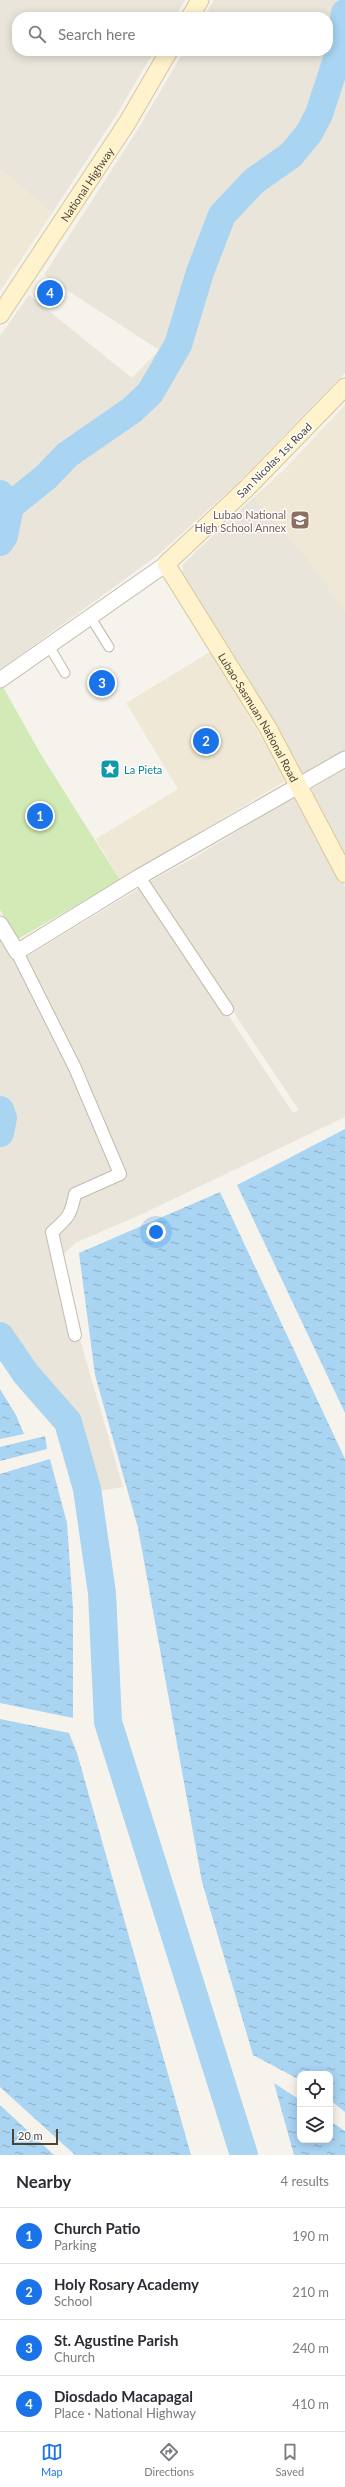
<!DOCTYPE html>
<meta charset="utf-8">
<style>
body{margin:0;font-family:Lato,sans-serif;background:#f7f7f7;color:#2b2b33}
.controls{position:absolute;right:12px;bottom:12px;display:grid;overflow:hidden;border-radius:8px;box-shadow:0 2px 10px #0003}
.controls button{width:36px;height:36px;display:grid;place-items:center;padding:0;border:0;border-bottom:1px solid #e1e1e2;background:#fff;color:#2b2b33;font:20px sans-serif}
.scale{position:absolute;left:12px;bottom:10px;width:46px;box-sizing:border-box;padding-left:4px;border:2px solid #4b4439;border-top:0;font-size:11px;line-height:14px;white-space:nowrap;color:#4b4439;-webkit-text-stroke:3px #fff;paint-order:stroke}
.you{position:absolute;left:156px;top:1232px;width:14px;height:14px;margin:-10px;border:3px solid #fff;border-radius:50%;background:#1a73e8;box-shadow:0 0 0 6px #1a73e833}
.badge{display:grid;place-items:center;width:26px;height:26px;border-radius:50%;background:#1a73e8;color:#fff;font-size:13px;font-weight:700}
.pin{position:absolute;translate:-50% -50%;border:2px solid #fff;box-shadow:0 1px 4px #0006}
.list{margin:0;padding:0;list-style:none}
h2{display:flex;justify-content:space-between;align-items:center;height:52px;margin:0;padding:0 16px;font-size:17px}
h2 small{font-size:13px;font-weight:400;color:#7c7c81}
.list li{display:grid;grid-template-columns:26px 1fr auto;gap:12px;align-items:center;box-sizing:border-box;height:56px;padding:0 16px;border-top:1px solid #e1e1e2}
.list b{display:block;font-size:15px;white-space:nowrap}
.list p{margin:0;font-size:13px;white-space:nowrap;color:#7c7c81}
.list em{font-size:13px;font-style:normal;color:#7c7c81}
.icon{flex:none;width:22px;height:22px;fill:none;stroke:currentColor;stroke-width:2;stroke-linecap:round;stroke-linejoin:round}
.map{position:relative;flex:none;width:345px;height:2155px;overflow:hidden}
.search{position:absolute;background:#fff;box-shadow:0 2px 10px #0003;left:12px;right:12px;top:12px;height:44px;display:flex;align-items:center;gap:10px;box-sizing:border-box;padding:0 14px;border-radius:16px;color:#7c7c81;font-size:15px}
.sheet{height:276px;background:#fff}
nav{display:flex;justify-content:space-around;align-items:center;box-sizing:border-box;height:56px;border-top:1px solid #e1e1e2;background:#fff;font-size:11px;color:#7c7c81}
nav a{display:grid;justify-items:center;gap:2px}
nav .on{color:#1a73e8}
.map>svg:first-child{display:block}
.residential{fill:#eae5da}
.education{fill:#efe8d6}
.park{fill:#d2eab5}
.water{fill:url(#water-ripples)}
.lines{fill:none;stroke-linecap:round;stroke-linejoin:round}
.river{stroke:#a9d4f2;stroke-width:28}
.pedestrian-casing{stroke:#c2bbae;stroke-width:11}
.minor-casing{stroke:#c2bbae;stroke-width:14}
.tertiary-casing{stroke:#c2bbae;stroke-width:17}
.secondary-casing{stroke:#d6c79b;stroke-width:19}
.pedestrian{stroke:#fff;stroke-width:9}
.minor{stroke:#fff;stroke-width:12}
.tertiary{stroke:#fff;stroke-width:15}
.secondary{stroke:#fff3cd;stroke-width:17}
.labels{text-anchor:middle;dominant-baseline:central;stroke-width:3;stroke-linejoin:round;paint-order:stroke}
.street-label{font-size:11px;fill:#4b4439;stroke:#fff}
.education-label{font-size:11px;fill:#785e54;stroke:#fff;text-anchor:end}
.culture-label{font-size:11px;fill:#0d838f;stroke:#fff;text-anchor:start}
</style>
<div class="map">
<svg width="345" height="2155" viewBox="0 0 345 2155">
<defs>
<pattern id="water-ripples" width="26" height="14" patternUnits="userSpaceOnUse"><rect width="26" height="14" fill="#a9d4f2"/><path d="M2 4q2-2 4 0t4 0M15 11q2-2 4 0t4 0" fill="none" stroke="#8caec5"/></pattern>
</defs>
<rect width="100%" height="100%" fill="#f6f3ec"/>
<!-- residential -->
<g class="residential">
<polygon points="0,0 185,0 175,17 17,17 17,51 154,51 117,114 52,213 0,169"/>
<polygon points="214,0 343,0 335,23 333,55 312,107 303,129 285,148 250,173 218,212 193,270 174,343 146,391 129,407 64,452 11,497 0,488 0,336 29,295 132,378 159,350 44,275 138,129 184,51 328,51 328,17 204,17"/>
<polygon points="345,57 345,373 240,481 158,555 0,670 0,549 7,538 13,511 70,458 135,413 153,396 182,347 203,278 230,217 258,187 296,160 313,140 326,113"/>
<polygon points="254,497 313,565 345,612 345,752 302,777 182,579 183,564"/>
<polygon points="345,768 345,859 309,790"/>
<polygon points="298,794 345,887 345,1117 140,1215 75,1243 60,1258 55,1234 78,1196 124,1177 80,1067 26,957 143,886 293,1113 299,1110 147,883 195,857"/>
<polygon points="0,935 28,977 118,1172 73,1192 69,1210 48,1230 123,1487 98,1491 76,1418 32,1367 0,1321 0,1146 5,1119 0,1095"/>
</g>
<!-- education -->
<g class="education">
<polygon points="0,169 52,213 0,291"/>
<polygon points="345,405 345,612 313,565 254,497 283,471"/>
<polygon points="210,652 287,780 120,880 96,839 178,789 126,703"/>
</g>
<!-- park -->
<polygon class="park" points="3,687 40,753 120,880 18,939 0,910 0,689"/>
<!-- water -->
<g class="water">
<polygon points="345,1129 345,1413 237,1185"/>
<polygon points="220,1192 345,1459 345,2112 330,2100 330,2074 300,2074 300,2080 253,2055 202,1882 138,1528 95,1375 79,1253"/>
<polygon points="0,1389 16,1415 24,1434 0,1439"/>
<polygon points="45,1436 47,1449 0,1461 0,1447"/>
<polygon points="50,1459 67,1523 73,1608 73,1718 0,1703 0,1474"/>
<polygon points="0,1719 69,1733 77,1753 191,2155 75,2155 0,2087"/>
<polygon points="274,2083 300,2100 300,2140 330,2140 330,2121 345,2131 345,2155 294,2155"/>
<polygon points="0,2105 54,2155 0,2155"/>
</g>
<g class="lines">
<!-- river -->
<g class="river">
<polyline points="0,494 10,506 4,536 0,542"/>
<polyline points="10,506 46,477 67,455 132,410 150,393 178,345 200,272 222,215 254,181 291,155 309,133 319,114 338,56 345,13"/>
<polyline points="0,1110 3,1118 0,1133"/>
<polyline points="0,1336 26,1374 68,1422 87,1489 102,1593 108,1722 244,2155"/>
</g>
<!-- pedestrian casing -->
<g class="pedestrian-casing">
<g id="pedestrian">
<polyline points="91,618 109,647"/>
<polyline points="49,646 65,673"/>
</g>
</g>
<!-- minor casing -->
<g class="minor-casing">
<g id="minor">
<polyline points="139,877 227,1009"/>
<path d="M17 952 75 1068 120 1174 75 1194C71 1215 68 1218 52 1232L75 1335"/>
</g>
</g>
<!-- tertiary casing -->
<g class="tertiary-casing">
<g id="tertiary">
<polyline points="0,680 166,564"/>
<polyline points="0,924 17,952 139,877 345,759"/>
</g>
</g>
<!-- secondary casing -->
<g class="secondary-casing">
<g id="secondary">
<polyline points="190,17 200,0"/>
<path id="s1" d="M0 315 127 123 169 51"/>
<path id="s2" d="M345 387 247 488 166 564 268 728 345 874"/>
</g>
</g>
<!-- pedestrian -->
<use href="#pedestrian" class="pedestrian"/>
<!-- minor -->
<use href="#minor" class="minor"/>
<!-- tertiary -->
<use href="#tertiary" class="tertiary"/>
<!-- secondary -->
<use href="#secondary" class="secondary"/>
</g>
<!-- icons -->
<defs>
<g id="school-square" transform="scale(1)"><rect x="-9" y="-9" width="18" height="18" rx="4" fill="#8d6e63" stroke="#fff"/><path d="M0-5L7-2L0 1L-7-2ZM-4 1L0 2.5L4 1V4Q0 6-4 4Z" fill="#fff"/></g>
<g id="sight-square" transform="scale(1)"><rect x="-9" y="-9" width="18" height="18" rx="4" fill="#0f9aa8" stroke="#fff"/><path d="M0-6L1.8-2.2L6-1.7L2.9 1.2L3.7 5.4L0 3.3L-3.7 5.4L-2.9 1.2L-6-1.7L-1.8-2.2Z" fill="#fff"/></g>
</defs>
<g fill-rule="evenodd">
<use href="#school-square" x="300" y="520"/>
<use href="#sight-square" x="110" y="769"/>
</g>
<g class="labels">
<!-- street labels -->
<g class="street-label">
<text stroke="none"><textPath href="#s1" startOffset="157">National Highway</textPath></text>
<text transform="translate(274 460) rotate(-45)">San Nicolas 1st Road</text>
<text stroke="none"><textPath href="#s2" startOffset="431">Lubao-Sasmuan National Road</textPath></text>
</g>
<!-- education labels -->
<g class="education-label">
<text x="286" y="514">Lubao National<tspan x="286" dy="13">High School Annex</tspan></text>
</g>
<!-- culture labels -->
<g class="culture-label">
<text x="124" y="769">La Pieta</text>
</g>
</g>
</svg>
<div class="controls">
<button><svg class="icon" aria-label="locate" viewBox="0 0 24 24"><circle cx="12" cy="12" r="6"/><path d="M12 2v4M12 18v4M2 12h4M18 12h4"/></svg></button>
<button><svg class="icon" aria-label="layers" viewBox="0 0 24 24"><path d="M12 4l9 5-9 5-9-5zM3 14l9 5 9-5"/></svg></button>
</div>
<div class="scale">20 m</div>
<div class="you"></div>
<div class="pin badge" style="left:40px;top:816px">1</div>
<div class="pin badge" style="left:206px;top:741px">2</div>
<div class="pin badge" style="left:102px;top:683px">3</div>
<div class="pin badge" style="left:50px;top:293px">4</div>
<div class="search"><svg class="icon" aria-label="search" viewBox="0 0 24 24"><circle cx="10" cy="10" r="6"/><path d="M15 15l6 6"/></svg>Search here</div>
</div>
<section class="sheet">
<h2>Nearby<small>4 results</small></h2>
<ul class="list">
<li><span class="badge">1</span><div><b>Church Patio</b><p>Parking</p></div><em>190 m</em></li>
<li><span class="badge">2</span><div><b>Holy Rosary Academy</b><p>School</p></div><em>210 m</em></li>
<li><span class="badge">3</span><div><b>St. Agustine Parish</b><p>Church</p></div><em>240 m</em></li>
<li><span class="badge">4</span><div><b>Diosdado Macapagal</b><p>Place · National Highway</p></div><em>410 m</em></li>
</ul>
</section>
<nav>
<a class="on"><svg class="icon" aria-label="map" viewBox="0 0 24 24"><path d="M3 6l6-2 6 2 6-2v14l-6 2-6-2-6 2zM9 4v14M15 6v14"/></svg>Map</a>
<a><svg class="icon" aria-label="directions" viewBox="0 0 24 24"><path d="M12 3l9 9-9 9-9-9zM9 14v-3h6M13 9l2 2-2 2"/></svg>Directions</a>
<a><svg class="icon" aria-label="saved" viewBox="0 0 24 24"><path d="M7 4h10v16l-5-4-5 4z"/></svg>Saved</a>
</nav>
